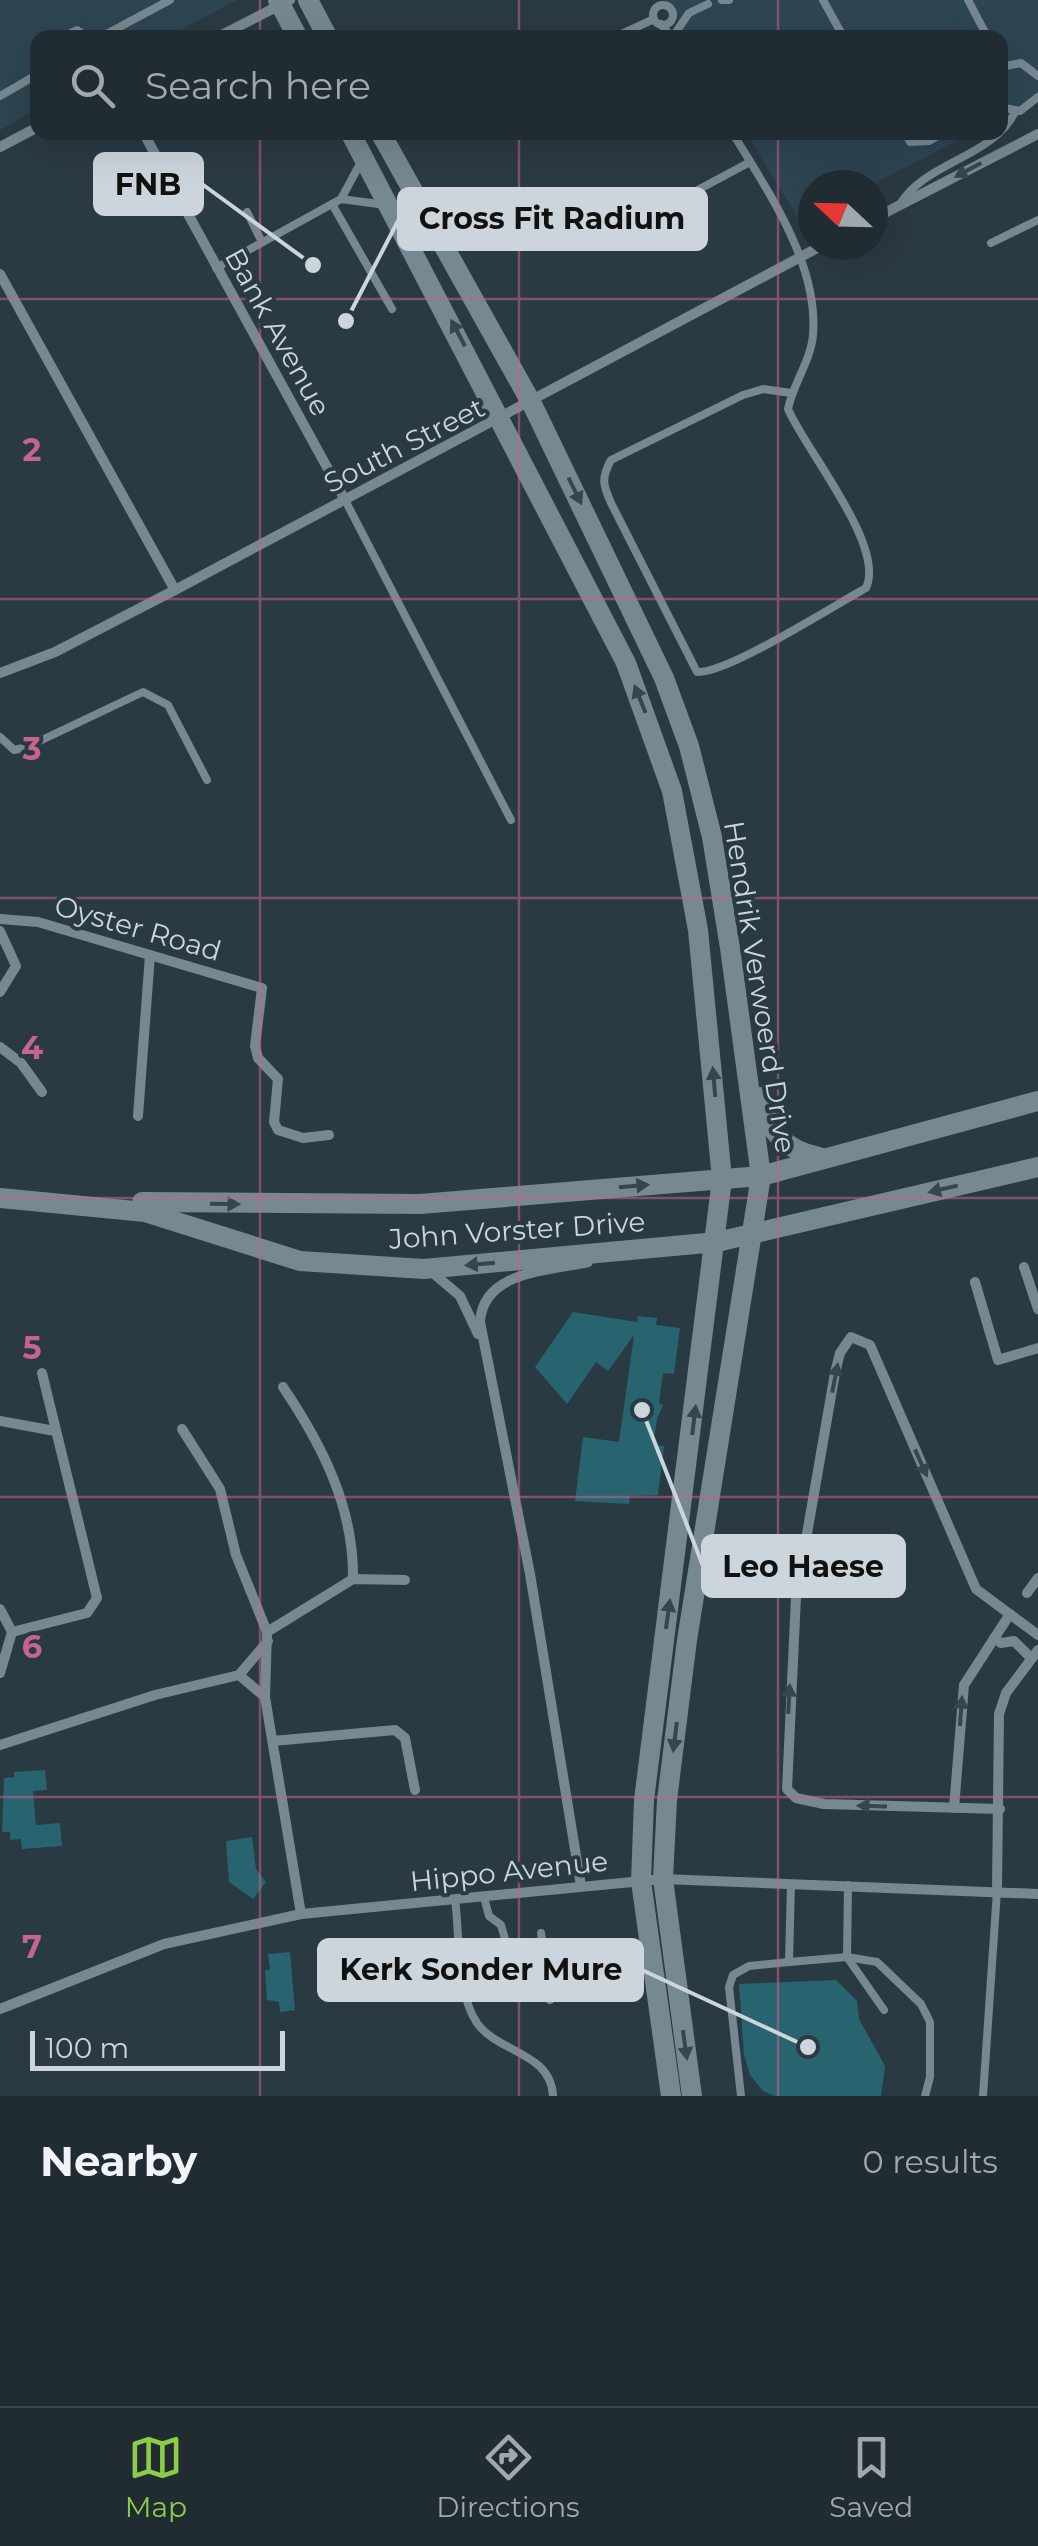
<!DOCTYPE html>
<style>
body{margin:0;font-family:Montserrat,sans-serif;background:#2d383e;color:#f1f3f6}
.compass{position:absolute;left:798px;top:170px;width:90px;height:90px;border-radius:50%;background:#202c32;box-shadow:0 10px 40px #0002;rotate:292deg}
.scale{position:absolute;left:30px;bottom:25px;width:255px;box-sizing:border-box;padding-left:10px;border:5px solid #ccd5db;border-top:0;font-size:28px;line-height:35px;white-space:nowrap;color:#ccd5db;-webkit-text-stroke:8px #2a3a43;paint-order:stroke}
.list{margin:0;padding:0;list-style:none}
h2{display:flex;justify-content:space-between;align-items:center;height:130px;margin:0;padding:0 40px;font-size:42px}
h2 small{font-size:32px;font-weight:400;color:#a2a7ac}
.icon{flex:none;width:55px;height:55px;fill:none;stroke:currentColor;stroke-width:2;stroke-linecap:round;stroke-linejoin:round}
.map{position:relative;flex:none;width:1038px;height:2096px;overflow:hidden}
.search{position:absolute;background:#202c32;box-shadow:0 10px 40px #0002;left:30px;right:30px;top:30px;height:110px;display:flex;align-items:center;gap:25px;box-sizing:border-box;padding:0 35px;border-radius:20px;color:#a2a7ac;font-size:38px}
.sheet{height:310px;background:#202c32}
nav{display:flex;justify-content:space-around;align-items:center;box-sizing:border-box;height:140px;border-top:2px solid #3d484d;background:#202c32;font-size:28px;color:#a2a7ac}
nav a{display:grid;justify-items:center;gap:5px}
nav .on{color:#8bce46}
.map>svg:first-child{display:block}
.built{fill:#2e4552}
.building{fill:#286370}
.lines{fill:none;stroke-linecap:round;stroke-linejoin:round}
.lane{stroke:#768892;stroke-width:8}
.street{stroke:#768892;stroke-width:10}
.secondary{stroke:#768892;stroke-width:20}
.oneway{fill:#35464f}
.grid{fill:none;stroke:#c6648e;stroke-width:2.5;stroke-opacity:0.55}
.labels{text-anchor:middle;dominant-baseline:central;stroke-width:8;stroke-linejoin:round;paint-order:stroke}
.street-label{font-size:28px;fill:#ccd5db;stroke:#2a3a43}
.grid-label{font-size:32px;text-anchor:middle;font-weight:bold;fill:#c6648e;stroke:#2a3a43;stroke-width:8;stroke-linejoin:round;paint-order:stroke}
.leader{fill:none;stroke:#ccd5db;stroke-width:4}
.callout-dot{fill:#ccd5db;stroke:#2a3a43;stroke-width:4}
.callout{fill:#ccd5db;stroke:#ccd5db;stroke-width:4}
.callout-label{font-size:30px;text-anchor:middle;font-weight:bold;fill:#111}
</style>
<div class="map">
<svg width="1038" height="2096" viewBox="0 0 1038 2096">
<rect width="100%" height="100%" fill="#2a3a43"/>
<!-- built -->
<g class="built">
<polygon points="0,0 237,0 168,37 38,38 37,109 0,130"/>
<polygon points="665,0 1038,0 1038,97 1001,117 1000,38 688,37"/>
<polygon points="746,133 971,133 872,185 813,185 813,217 801,223"/>
</g>
<!-- building -->
<g class="building">
<polygon points="573,1312 637,1322 638,1316 657,1318 656,1325 680,1328 674,1374 663,1373 659,1403 663,1405 657,1419 653,1445 664,1446 658,1495 630,1496 629,1504 575,1501 583,1437 619,1442 634,1335 608,1371 596,1362 567,1404 535,1367"/>
<polygon points="45,1770 47,1790 33,1791 36,1825 60,1823 62,1846 22,1849 21,1839 10,1840 10,1832 2,1832 4,1778 14,1777 14,1772"/>
<polygon points="252,1837 256,1869 266,1882 253,1899 229,1882 226,1841"/>
<polygon points="290,1952 295,2010 280,2012 279,2002 267,2000 265,1970 270,1970 268,1954"/>
<polygon points="836,1980 857,2001 859,2019 885,2066 881,2096 774,2096 763,2091 750,2075 744,2055 739,1984"/>
</g>
<g class="lines">
<!-- lane -->
<g class="lane">
<polyline points="722,0 729,0"/>
<polyline points="823,0 844,38"/>
<polyline points="968,0 988,38"/>
<circle cx="663" cy="15" r="10"/>
<polyline points="661,24 672,38"/>
<polyline points="676,32 689,13 708,4"/>
<polyline points="60,38 77,30 89,38"/>
<polyline points="99,38 170,0"/>
<polyline points="613,38 654,19"/>
<polyline points="1000,67 1021,63 1038,76"/>
<polyline points="0,96 38,74"/>
<polyline points="1000,107 1020,111 1038,97"/>
<polyline points="572,132 573,135"/>
<path d="M732 132C767 190 819 264 813 335 811 360 793 384 788 409 806 451 886 546 866 588 833 606 727 674 697 672L611 503C603 485 601 478 611 460L743 395 763 389 791 393"/>
<polyline points="905,132 910,142 929,141 944,132"/>
<polyline points="341,199 386,205"/>
<polyline points="332,204 392,309"/>
<path d="M900 204C927 161 992 158 1015 112"/>
<polyline points="247,212 262,242"/>
<polyline points="651,215 750,162"/>
<polyline points="991,243 1038,220"/>
<polyline points="216,268 341,199 361,162"/>
<polyline points="345,500 511,820"/>
<polyline points="0,737 14,750 27,747 143,692 168,705 207,780"/>
<polyline points="848,1885 847,1957 884,2010"/>
<polyline points="484,1897 489,1916 501,1925 510,1957 544,1955"/>
<path d="M455 1899C460 1936 456 1992 477 2023 498 2053 551 2052 553 2096"/>
<polyline points="541,1933 550,2000"/>
<polyline points="789,1962 791,1884"/>
<polyline points="741,2096 729,1987 733,1975 749,1966 789,1962 847,1957 877,1962 921,2004 930,2022 930,2077 925,2096"/>
<polyline points="983,2096 997,1891"/>
</g>
<!-- street -->
<g class="street">
<polyline points="216,38 290,0"/>
<polyline points="143,132 345,500"/>
<polyline points="0,147 38,127"/>
<polyline points="873,219 1038,134"/>
<polyline points="0,274 175,590"/>
<polyline points="0,673 55,652 175,590 823,245"/>
<polyline points="0,919 38,922 262,988 255,1046 258,1058 278,1079 274,1122 278,1130 303,1138 329,1135"/>
<polyline points="0,931 16,966 0,992"/>
<polyline points="0,1047 21,1063 42,1092"/>
<polyline points="138,1116 150,955"/>
<polyline points="1024,1267 1038,1309"/>
<polyline points="433,1273 460,1296 478,1334"/>
<polyline points="975,1282 998,1360 1038,1348"/>
<path d="M283 1387C322 1445 354 1507 353 1579"/>
<polyline points="0,1421 55,1431"/>
<polyline points="182,1429 220,1489 236,1555 267,1632 265,1697"/>
<polyline points="1027,1593 1038,1578"/>
<polyline points="0,1609 12,1632"/>
<polyline points="267,1632 353,1579 405,1580"/>
<polyline points="994,1638 1001,1643 1014,1641 1031,1658"/>
<polyline points="0,1673 12,1632 87,1613 97,1598 42,1373"/>
<polyline points="239,1675 268,1641"/>
<polyline points="273,1741 395,1730 405,1738 415,1790"/>
<polyline points="0,1745 155,1695 239,1675 265,1697 301,1914"/>
<polyline points="954,1808 964,1685 1010,1614"/>
<polyline points="1000,1809 824,1804 796,1798 787,1789 796,1597 835,1373 840,1353 851,1337 870,1345 976,1589 1038,1635"/>
<path d="M581 1886 530 1574 480 1322C483 1271 548 1271 588 1262"/>
<polyline points="997,1889 999,1714 1006,1693 1038,1650"/>
<polyline points="0,2009 164,1944 301,1914 663,1879 1038,1894"/>
</g>
<!-- secondary -->
<g class="secondary">
<polyline points="278,0 298,38"/>
<polyline points="308,0 328,38"/>
<polyline points="350,132 626,663 672,791 698,930 722,1179 644,1800 641,1881 671,2096"/>
<polyline points="380,132 532,404 664,678 689,746 712,837 730,948 761,1176 687,1640 667,1800 663,1879 692,2096"/>
<path d="M761 1097C767 1131 785 1150 819 1157"/>
<polyline points="0,1198 145,1212 300,1261 424,1269 717,1242 1038,1167"/>
<polyline points="142,1202 420,1204 761,1176 1038,1101"/>
</g>
</g>
<!-- one-way arrows -->
<defs><path id="oneway-solid" d="M-6-.8H1V-3.2L6.5 0L1 3.2V.8H-6Z" transform="scale(2.5)"/></defs>
<g class="oneway">
<use href="#oneway-solid" transform="translate(968 170) rotate(152)"/>
<use href="#oneway-solid" transform="translate(458 333) rotate(-118)"/>
<use href="#oneway-solid" transform="translate(575 491) rotate(64)"/>
<use href="#oneway-solid" transform="translate(640 699) rotate(-112)"/>
<use href="#oneway-solid" transform="translate(714 1082) rotate(-95)"/>
<use href="#oneway-solid" transform="translate(634 1186) rotate(-5)"/>
<use href="#oneway-solid" transform="translate(943 1189) rotate(167)"/>
<use href="#oneway-solid" transform="translate(225 1204) rotate(1)"/>
<use href="#oneway-solid" transform="translate(480 1264) rotate(175)"/>
<use href="#oneway-solid" transform="translate(835 1378) rotate(-79)"/>
<use href="#oneway-solid" transform="translate(694 1420) rotate(-83)"/>
<use href="#oneway-solid" transform="translate(921 1463) rotate(66)"/>
<use href="#oneway-solid" transform="translate(668 1614) rotate(-82)"/>
<use href="#oneway-solid" transform="translate(789 1699) rotate(-87)"/>
<use href="#oneway-solid" transform="translate(961 1711) rotate(-86)"/>
<use href="#oneway-solid" transform="translate(675 1737) rotate(97)"/>
<use href="#oneway-solid" transform="translate(872 1806) rotate(-178)"/>
<use href="#oneway-solid" transform="translate(685 2045) rotate(82)"/>
</g>
<!-- grid -->
<path class="grid" d="M260 0V38M519 0V38M778 0V38M260 132V2096M519 132V2096M778 132V2096M0 299H1038M0 599H1038M0 898H1038M0 1198H1038M0 1497H1038M0 1797H1038"/>
<g class="labels">
<!-- street labels -->
<g class="street-label">
<text transform="translate(278 332) rotate(61)">Bank Avenue</text>
<text transform="translate(404 445) rotate(-27)">South Street</text>
<text transform="translate(138 928) rotate(16)">Oyster Road</text>
<text transform="translate(760 987) rotate(81)">Hendrik Verwoerd Drive</text>
<text transform="translate(517 1230) rotate(-4)">John Vorster Drive</text>
<text transform="translate(509 1871) rotate(-6)">Hippo Avenue</text>
</g>
</g>
<g class="grid-label">
<text x="32" y="461">2</text>
<text x="32" y="760">3</text>
<text x="32" y="1059">4</text>
<text x="32" y="1359">5</text>
<text x="32" y="1658">6</text>
<text x="32" y="1958">7</text>
</g>
<!-- callouts -->
<path class="leader" d="M313 265L202 184M346 321L399 219M642 1410L703 1566M808 2047L642 1970"/>
<g class="callout-dot">
<circle cx="313" cy="265" r="10"/>
<circle cx="346" cy="321" r="10"/>
<circle cx="642" cy="1410" r="10"/>
<circle cx="808" cy="2047" r="10"/>
</g>
<g class="callout">
<rect x="95" y="154" width="107" height="60" rx="10"/>
<rect x="399" y="189" width="307" height="60" rx="10"/>
<rect x="703" y="1536" width="201" height="60" rx="10"/>
<rect x="319" y="1940" width="323" height="60" rx="10"/>
</g>
<g class="callout-label">
<text x="148" y="195">FNB</text>
<text x="552" y="229">Cross Fit Radium</text>
<text x="803" y="1577">Leo Haese</text>
<text x="481" y="1980">Kerk Sonder Mure</text>
</g>
</svg>
<svg class="compass" viewBox="-18 -18 36 36"><path d="M0-13l5 13h-10z" fill="#e53935"/><path d="M0 13l5-13h-10z" fill="#a2a7ac"/></svg>
<div class="scale">100 m</div>
<div class="search"><svg class="icon" aria-label="search" viewBox="0 0 24 24"><circle cx="10" cy="10" r="6"/><path d="M15 15l6 6"/></svg>Search here</div>
</div>
<section class="sheet">
<h2>Nearby<small>0 results</small></h2>
<ul class="list">
</ul>
</section>
<nav>
<a class="on"><svg class="icon" aria-label="map" viewBox="0 0 24 24"><path d="M3 6l6-2 6 2 6-2v14l-6 2-6-2-6 2zM9 4v14M15 6v14"/></svg>Map</a>
<a><svg class="icon" aria-label="directions" viewBox="0 0 24 24"><path d="M12 3l9 9-9 9-9-9zM9 14v-3h6M13 9l2 2-2 2"/></svg>Directions</a>
<a><svg class="icon" aria-label="saved" viewBox="0 0 24 24"><path d="M7 4h10v16l-5-4-5 4z"/></svg>Saved</a>
</nav>
